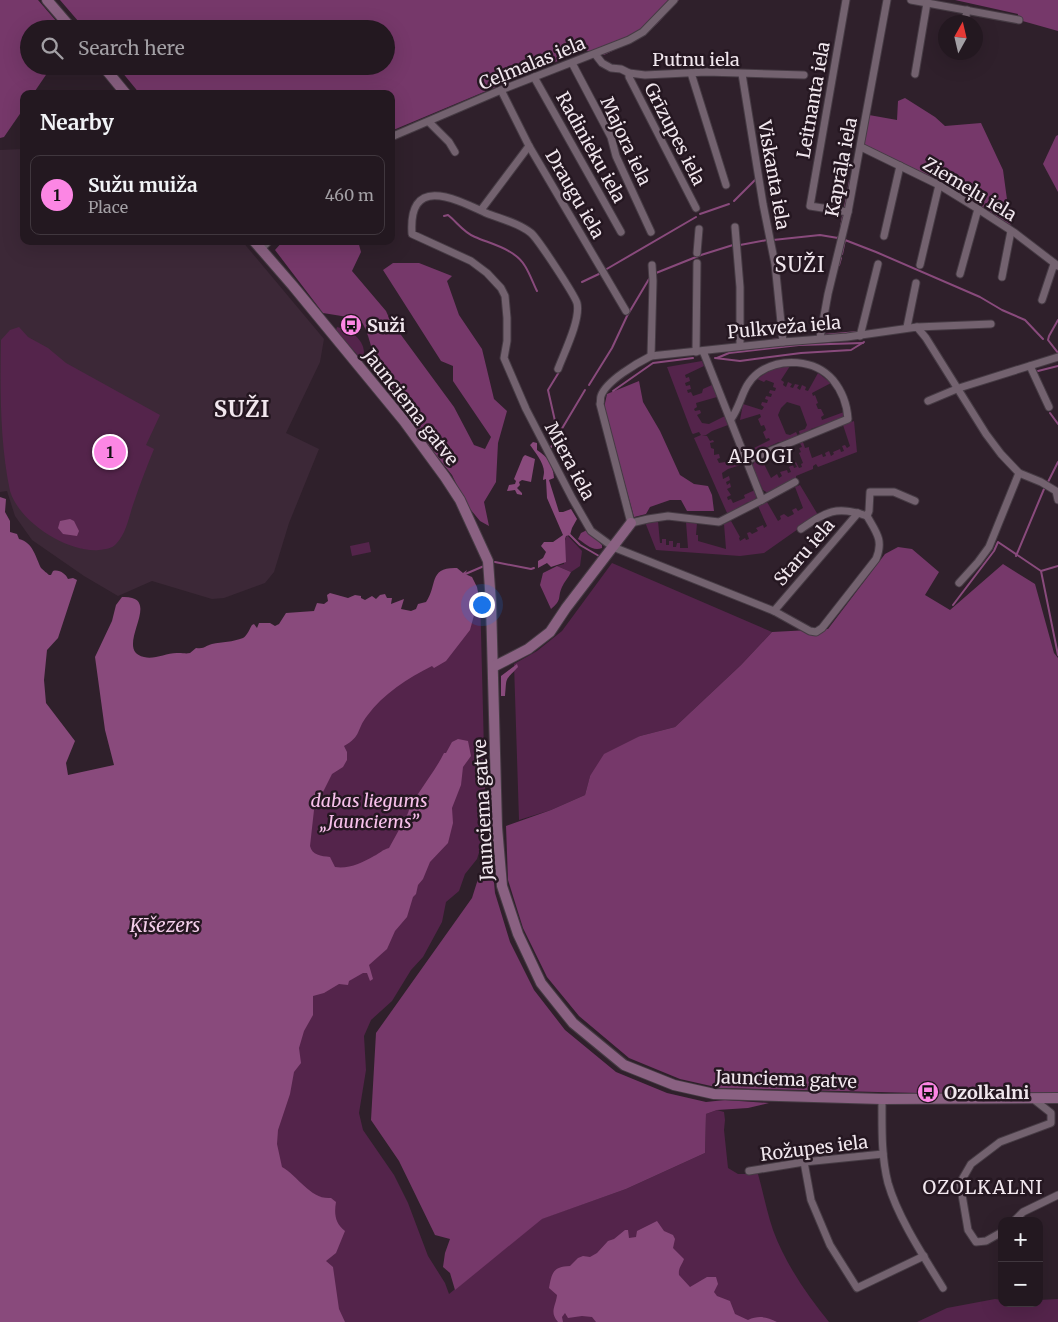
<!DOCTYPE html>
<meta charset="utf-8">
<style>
body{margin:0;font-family:Merriweather,serif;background:#2b2129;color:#f1f3f6}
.controls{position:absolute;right:15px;bottom:15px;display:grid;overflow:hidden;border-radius:10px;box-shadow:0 5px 20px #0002}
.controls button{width:45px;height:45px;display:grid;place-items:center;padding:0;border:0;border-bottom:1px solid #40373e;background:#231820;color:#f1f3f6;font:25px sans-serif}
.compass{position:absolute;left:938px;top:15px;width:45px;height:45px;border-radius:50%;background:#231820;box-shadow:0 5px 20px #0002;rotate:8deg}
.you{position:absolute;left:481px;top:604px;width:18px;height:18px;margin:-12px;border:4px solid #fff;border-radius:50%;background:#1a73e8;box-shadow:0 0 0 8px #1a73e833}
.badge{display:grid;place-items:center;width:32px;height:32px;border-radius:50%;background:#fc86e4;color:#111;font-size:16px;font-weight:700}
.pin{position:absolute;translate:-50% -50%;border:2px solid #fff;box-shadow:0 1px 5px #0006}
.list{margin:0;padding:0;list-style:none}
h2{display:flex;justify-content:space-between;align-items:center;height:65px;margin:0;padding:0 20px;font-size:21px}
h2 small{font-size:16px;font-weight:400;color:#a3a0a5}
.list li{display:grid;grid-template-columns:32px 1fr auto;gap:15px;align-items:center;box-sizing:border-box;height:80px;margin:0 10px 10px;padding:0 10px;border:1px solid #40373e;border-radius:10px}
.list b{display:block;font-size:19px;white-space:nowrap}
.list p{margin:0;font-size:16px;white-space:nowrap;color:#a3a0a5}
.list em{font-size:16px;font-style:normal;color:#a3a0a5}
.icon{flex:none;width:28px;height:28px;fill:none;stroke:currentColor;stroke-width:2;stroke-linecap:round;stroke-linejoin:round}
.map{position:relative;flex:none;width:1058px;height:1322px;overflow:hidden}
.search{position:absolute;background:#231820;box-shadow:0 5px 20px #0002;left:20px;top:20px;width:375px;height:55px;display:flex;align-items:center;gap:12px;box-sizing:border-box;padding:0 18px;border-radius:28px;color:#a3a0a5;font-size:19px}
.panel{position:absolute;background:#231820;box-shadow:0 5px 20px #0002;left:20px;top:90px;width:375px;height:155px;border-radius:10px}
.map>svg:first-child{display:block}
.built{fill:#3c2837}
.green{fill:#54244b}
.forest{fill:#76386a}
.water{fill:#894a7c}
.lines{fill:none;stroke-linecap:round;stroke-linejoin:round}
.stream{stroke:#894a7c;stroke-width:2}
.street-casing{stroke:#463b44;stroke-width:9}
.secondary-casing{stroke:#463b44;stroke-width:12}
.street{stroke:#73626f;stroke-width:7}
.secondary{stroke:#8a6182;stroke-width:10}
.labels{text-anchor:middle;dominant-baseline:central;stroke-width:5;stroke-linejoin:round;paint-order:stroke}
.street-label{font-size:18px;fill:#f1e7ee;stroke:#251721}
.poi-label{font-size:18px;font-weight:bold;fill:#f1e7ee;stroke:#251721;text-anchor:start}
.park-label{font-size:18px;font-style:italic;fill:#f8c0eb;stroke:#251721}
.neighbourhood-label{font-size:19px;letter-spacing:1px;fill:#f1e7ee;stroke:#251721}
.water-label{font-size:19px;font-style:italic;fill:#f4cfeb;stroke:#251721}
.quarter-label{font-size:20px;letter-spacing:1px;fill:#f1e7ee;stroke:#251721}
.district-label{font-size:22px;font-weight:bold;letter-spacing:1px;fill:#f1e7ee;stroke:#251721}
</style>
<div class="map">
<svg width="1058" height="1322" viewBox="0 0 1058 1322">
<rect width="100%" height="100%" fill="#2f202b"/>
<!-- built -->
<polygon class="built" points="24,149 24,241 242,241 324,339 320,362 286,433 319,449 289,523 274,572 265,583 224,598 212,599 152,581 118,596 84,576 32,540 15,516 7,491 0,492 0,150"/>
<!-- green -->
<g class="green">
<path d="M19 327 28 337 48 348 66 363 160 415 146 445 154 449C147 466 140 484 134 502 129 515 127 533 116 544 111 549 106 549 99 550 68 553 19 522 10 491 0 443 0 390 1 340L10 330Z"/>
<path d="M337 327C352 330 368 342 363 359L362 360 336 330Z"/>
<polygon points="702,361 704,366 685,375 686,378 689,377 690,381 685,383 686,386 690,385 691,389 687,390 688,393 691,392 693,396 702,393 703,389 712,385 717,397 696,403 697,407 694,409 695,411 700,410 701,413 697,415 702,423 709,424 725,416 728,425 712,431 706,435 702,435 707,436 710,441 713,440 714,442 710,443 711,448 714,449 714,455 719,454 720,458 717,459 719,463 725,462 740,455 744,464 728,469 722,473 723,479 729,476 730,480 726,482 727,485 730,483 731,487 727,489 731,495 727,497 728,500 731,499 733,503 745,498 744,495 755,490 757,496 753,502 748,502 731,512 730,514 727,513 694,438 701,435 699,432 693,434 692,433 667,367"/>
<polygon points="790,366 781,380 784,382 783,385 786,387 788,382 792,384 790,387 793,388 795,384 799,385 797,388 800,390 802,385 806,387 805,390 808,391 818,373 831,383 812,393 813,396 815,395 818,403 816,404 818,409 821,409 824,415 821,417 822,420 844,412 845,417 811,429 809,432 800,436 799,431 805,429 807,425 800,406 787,402 781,408 778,415 786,434 790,435 796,432 798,436 783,442 779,442 750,455 748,451 770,440 769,438 766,439 763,432 766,430 764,425 761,426 758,419 761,417 760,414 740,420 743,404 762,410 764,407 761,405 762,402 767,403 768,400 765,399 766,396 771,397 772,394 769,393 770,390 775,391 776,388 773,387 774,383 766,380 764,382 757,379 772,369"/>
<path d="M854 421 857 452 818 467 816 464 813 466V469L796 476V479C786 481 778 489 768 493L763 490 753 469 752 466 755 461 761 458 771 478 777 474 779 478 782 476 780 472 787 470 788 473 791 472 789 467 793 465 794 468 797 467 795 463 796 462 799 468 802 467 801 464 803 463 799 453 801 452 799 448 802 447 800 443 803 442 805 448 809 447V449L812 458 822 454 823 457 826 456 825 453 829 451 831 456 834 454 833 452 840 449 841 452 844 451 842 446 845 445 847 448 850 446 843 425Z"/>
<polygon points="800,485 818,515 764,553 740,556 656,550 645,522 658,521 660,543 662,543 662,539 666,539 666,545 669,545 669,541 673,541 673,547 676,547 677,543 680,543 680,548 688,548 686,522 697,523 696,535 698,535 698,541 726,549 724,524 731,521 740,537 739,538 740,541 745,538 746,540 749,539 747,533 750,532 752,534 758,531 756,528 763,525 764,528 767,526 758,506 767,502 778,521 781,519 780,516 784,514 788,517 794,514 792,510 796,508 798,511 803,508 795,487"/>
<polygon points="567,535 582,551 580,566 571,572 557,566 564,564 565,540"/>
<polygon points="369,542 371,552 352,556 350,546"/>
<polygon points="612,563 772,632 741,665 675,727 640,736 590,776 585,795 551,810 519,820 514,664 537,651 562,631"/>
<path d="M480 593 486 830 477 859 465 874 459 891 446 902 442 922 423 957 411 970 392 1001 371 1020 364 1036 366 1070 359 1113 363 1130 394 1175 408 1203 428 1256 445 1283 449 1294 541 1219 626 1189 705 1153 706 1114 717 1110 724 1112 725 1120 724 1130 728 1168 738 1174H758C763 1192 767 1212 773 1230 785 1263 807 1295 829 1322H286L248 835 458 599Z"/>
<polygon points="995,1299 1002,1300 1002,1303 1039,1303 1039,1300 1058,1299 1058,1322 917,1322 947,1308"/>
</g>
<!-- forest -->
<g class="forest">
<polygon points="0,0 38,0 63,29 29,29 29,66 52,66 33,94 24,94 24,108 4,137 0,138"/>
<polygon points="60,0 679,0 657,24 640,38 604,55 584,50 391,131 391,94 140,94 117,66 386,66 386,29 85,29"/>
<polygon points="955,0 1058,0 1058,31 1019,20 1017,21 1018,14"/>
<polygon points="905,98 935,117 945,126 981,123 1003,170 1011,229 943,183 864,145 869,115 897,120 898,101"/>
<polygon points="1058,135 1058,192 1043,164 1056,136"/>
<path d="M283 241H358L361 252 352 271 386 311 390 320 454 407 474 445 485 449 491 437 453 381V366L441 361 383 270 393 263H419L452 276 447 281 459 315 482 349 494 399 507 411 498 443 496 482 484 502 489 526 480 521 466 504 452 475 407 419 400 396 390 397C389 386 382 378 378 368 371 351 370 334 360 319L323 313 275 250Z"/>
<polygon points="639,381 643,402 660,431 680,475 694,484 708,486 712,495 714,511 687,511 681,500 670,500 650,507 646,514 634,517 604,408 607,394"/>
<path d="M587 530 602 545V548C593 552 586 544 578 539L581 533Z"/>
<polygon points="898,547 912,549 939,572 925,595 950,610 1003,564 1035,584 1054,653 1058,658 1058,1093 916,1093 720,1088 680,1079 629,1058 579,1016 547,977 523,928 508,880 506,826 551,810 585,795 590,776 604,754 640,736 675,727 741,665 772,632 828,629 885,554"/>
<path d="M557 566 571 572C569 577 564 582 562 587 557 598 563 599 551 609L540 585 543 573Z"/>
<polygon points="490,841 495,893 510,942 534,990 565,1030 616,1072 667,1093 706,1102 725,1100 769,1103 748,1108 717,1110 706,1114 705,1153 626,1189 542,1219 455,1290 450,1273 443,1267 445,1253 450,1239 435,1235 399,1161 371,1120 376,1033 472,898"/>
</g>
<!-- water -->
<g class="water">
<path d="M533 442 537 443V450C548 457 553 465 554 478L549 480 559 512H563L571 509 577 519 572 528 570 535 566 536 565 539 566 562 551 567 547 563 538 568V561L543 558 546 552 541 546 544 542H553L563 535 547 498 546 479 543 480C543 477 544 475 544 472 544 463 535 452 530 445Z"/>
<polygon points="525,455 535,459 531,482 522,480 519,482 520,485 517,488 522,493 522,495 517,494 515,490 507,491 509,485 515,484 516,481 514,479 523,457"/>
<path d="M0 497 6 499 5 512 10 521V532L17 534 19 539C33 542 36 558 41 568 43 570 48 574 49 575H51L53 571C59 569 66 574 68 579L73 578 77 580 58 638 47 650 44 680 46 703 75 741 66 763 68 775 114 765 105 730 95 657 112 621 116 605 122 597C167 595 111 650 144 657 155 660 167 652 179 653 183 653 186 654 190 653L196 648C206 649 204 646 212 644 222 642 233 642 243 638 247 636 250 628 252 625L254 624 257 628 259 623H270L275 626 279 624 286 613 314 611 317 603 324 604 328 601 327 595 330 593 348 598 355 595 361 596V598L365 600 372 596 376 599 380 595 385 594 387 598H392L391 604 404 599 401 609 411 611 416 609 418 604 426 602C438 585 428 567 457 568L463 573 467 570 465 574 472 577 477 587 479 597 470 630 446 661 434 668 432 666C408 678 383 694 367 716 356 730 362 736 344 746L347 752V760L343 767 332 774 314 810 310 846C312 855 321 856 330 857L335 867C349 869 362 863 374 856 380 853 382 850 389 848L400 828 402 827C403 820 410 813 409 807 414 804 414 799 418 794 427 780 436 769 444 753H446L452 742 458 739 468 741 471 756 463 767 461 785 452 808 453 823 448 843 430 862 423 879 418 885 416 894 413 897 407 917 395 931 387 949 369 965 373 979 370 981 367 973H363L349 981 348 985 339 984 324 993 313 996V1015L304 1031 299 1048 301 1063 294 1072 290 1094 278 1130 277 1144 282 1167C298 1176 311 1200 331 1198L336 1202C334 1214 335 1223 345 1231L336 1253 326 1261 333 1267 339 1309 345 1322H0Z"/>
<polygon points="70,519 74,521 79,531 77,536 63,534 58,528 60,521"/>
<path d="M517 664 518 667C504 682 507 676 505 696H501V676Z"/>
<path d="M657 1221 664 1231 673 1235 675 1239 673 1248 684 1259C682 1265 678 1268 679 1275L690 1287 707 1277H716L718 1284 714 1292 717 1296 730 1301 735 1314 748 1320C759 1315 767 1317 777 1322H596L592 1317 582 1316 568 1318 565 1313 562 1317 563 1322H558C549 1312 556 1306 557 1295L549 1288C552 1272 553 1267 570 1266L578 1258 583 1256 590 1257 597 1253 608 1241 614 1239 625 1230H628L629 1238 636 1237 637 1231Z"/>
</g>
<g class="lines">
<!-- stream -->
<g class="stream">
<polyline points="734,201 756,179"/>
<polyline points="845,207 850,181"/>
<polyline points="700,214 729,204"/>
<path d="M444 216 448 215C457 222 463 232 475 237 491 244 515 249 525 266 530 274 533 283 537 291"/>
<polyline points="841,227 843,216"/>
<polyline points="773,240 820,235 838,238 839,236"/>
<polyline points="740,245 767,240"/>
<polyline points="842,254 845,240 876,252 980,297 1002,310 1025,320 1043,339"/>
<polyline points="839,265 841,258"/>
<polyline points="605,270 696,217"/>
<polyline points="656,273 701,255 733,245"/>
<polyline points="582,282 601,273"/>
<polyline points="1058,320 1049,336 1048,340 1058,353"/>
<polyline points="823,335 858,332"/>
<polyline points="772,340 778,339"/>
<polyline points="715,358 740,361 801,353 851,350 864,342"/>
<polyline points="717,358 729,353 799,345 863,343"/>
<polyline points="1038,371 1058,366"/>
<polyline points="589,385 612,348 627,316 649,279"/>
<polyline points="613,391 653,363 693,358"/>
<polyline points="1050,413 1058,424"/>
<polyline points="555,421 548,390 559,372"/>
<polyline points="551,447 585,390"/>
<polyline points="1048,482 1058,462"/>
<polyline points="569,534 580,545 599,556"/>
<polyline points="1016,556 1044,489"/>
<polyline points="495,562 531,569 534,568"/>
<polyline points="1041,571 1058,655"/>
<polyline points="463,575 484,566"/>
<polyline points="953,605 994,551 998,542 1041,571 1058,566"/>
</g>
<!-- street casing -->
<g class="street-casing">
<g id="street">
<polyline points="846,0 810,206 848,212"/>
<polyline points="911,0 1019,20"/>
<polyline points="965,22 967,10"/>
<polyline points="595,54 602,63 611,68 621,69 629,73 645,75 706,72 804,75"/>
<polyline points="572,63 611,137 616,156 651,232"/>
<polyline points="629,73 629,77 696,208"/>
<polyline points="691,73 726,185"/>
<polyline points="742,74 763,204 775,264 783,342"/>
<polyline points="915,74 927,3"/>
<polyline points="534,77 621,232"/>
<polyline points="501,90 529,146 626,311"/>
<polyline points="429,122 449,142 455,152"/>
<polyline points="391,137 501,90 629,40 643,32 674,0"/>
<polyline points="861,147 939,185 978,209 1015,233 1058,266"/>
<polyline points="481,210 529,146"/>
<polyline points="735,227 740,287 740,346"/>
<polyline points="884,236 900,166"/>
<polyline points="261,249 269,241"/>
<polyline points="697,253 699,229"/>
<polyline points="920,265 939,185"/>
<polyline points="960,274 978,209"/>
<polyline points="1002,277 1011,231"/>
<polyline points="1042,300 1054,264"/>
<polyline points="907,327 916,283"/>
<polyline points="917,327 991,324"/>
<polyline points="860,336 878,264"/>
<polyline points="820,338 828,294 848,212 887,0"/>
<path d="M703 351 762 500 719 522 668 516 648 519 631 523 600 404C601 401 600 399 601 396 606 381 637 363 651 356L783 342 847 337 917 327 926 338 986 434 1001 454 1019 473 1041 482 1056 491 1058 500"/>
<polyline points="696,352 697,263"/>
<polyline points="651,356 653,281 652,265"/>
<polyline points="1030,366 1049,407"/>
<path d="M558 369C564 353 581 319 577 303 574 294 538 239 531 233 519 223 501 219 486 213 454 198 408 175 412 234L471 261 487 273 501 288 505 296 507 318V341L504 358 526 409 572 498 591 531 613 547 774 611 810 631 816 632 822 628 876 559C884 540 876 532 867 516 836 505 826 512 801 529"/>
<polyline points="928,401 959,388 1058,357"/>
<path d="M731 419C742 404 742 385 758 373 780 357 815 359 833 380 842 391 847 404 848 419L748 460"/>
<polyline points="762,500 795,482"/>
<polyline points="867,516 869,511 870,492 894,492 915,501"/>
<polyline points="959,583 978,562 989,547 1019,473"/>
<polyline points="774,611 858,513"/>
<path d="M882 1099C882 1127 881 1156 888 1183 898 1218 924 1257 943 1288"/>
<polyline points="804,1162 811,1200 830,1245 857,1288 924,1256"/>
<polyline points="749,1171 804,1162 883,1154"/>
<polyline points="1014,1221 1023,1212 1058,1195"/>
<polyline points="1002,1232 986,1241 976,1242 968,1230 960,1183 971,1164 1000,1142 1051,1123 1051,1113 1032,1098"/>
</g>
</g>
<!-- secondary casing -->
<g class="secondary-casing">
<g id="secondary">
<polyline points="47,0 72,29"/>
<polyline points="103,66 126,94"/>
<polyline points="254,241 293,286 404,421 445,477 460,500 488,561 491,603 497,827 502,886 518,934 541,983 573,1023 624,1065 674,1085 714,1094 882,1099 1058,1098"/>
<polyline points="493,667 528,649 550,632 566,608 631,523"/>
</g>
</g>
<!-- street -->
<use href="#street" class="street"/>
<!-- secondary -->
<use href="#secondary" class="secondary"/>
</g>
<!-- icons -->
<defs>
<g id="bus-disc" transform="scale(1.125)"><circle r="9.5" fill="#fc86e4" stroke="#251721"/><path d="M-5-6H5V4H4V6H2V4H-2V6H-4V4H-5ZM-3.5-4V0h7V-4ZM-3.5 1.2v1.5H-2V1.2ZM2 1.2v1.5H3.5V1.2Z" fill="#111"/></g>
</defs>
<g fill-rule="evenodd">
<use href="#bus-disc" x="351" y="325"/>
<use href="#bus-disc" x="928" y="1092"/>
</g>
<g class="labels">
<!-- street labels -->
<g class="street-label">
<text x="696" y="59">Putnu iela</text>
<text transform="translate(532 63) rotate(-22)">Ceļmalas iela</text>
<text transform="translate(813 100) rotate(-80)">Leitnanta iela</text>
<text transform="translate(675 134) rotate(63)">Grīzupes iela</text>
<text transform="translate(626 141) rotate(65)">Majora iela</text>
<text transform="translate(591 147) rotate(61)">Radinieku iela</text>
<text transform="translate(841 167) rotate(-79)">Kaprāļa iela</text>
<text transform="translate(774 175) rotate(80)">Viskanta iela</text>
<text transform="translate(970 189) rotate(31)">Ziemeļu iela</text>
<text transform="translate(575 194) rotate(60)">Draugu iela</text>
<text transform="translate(784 327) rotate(-5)">Pulkveža iela</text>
<text transform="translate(411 407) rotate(52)">Jaunciema gatve</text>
<text transform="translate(570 461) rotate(62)">Miera iela</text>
<text transform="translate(804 552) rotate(-49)">Staru iela</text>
<text transform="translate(483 810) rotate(-93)">Jaunciema gatve</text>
<text transform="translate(786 1079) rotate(2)">Jaunciema gatve</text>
<text transform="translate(814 1148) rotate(-7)">Rožupes iela</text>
</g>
<!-- poi labels -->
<g class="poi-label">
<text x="367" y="325">Suži</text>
<text x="944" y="1092">Ozolkalni</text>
</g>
<!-- park labels -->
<g class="park-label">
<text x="369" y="800">dabas liegums<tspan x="369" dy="21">„Jaunciems”</tspan></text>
</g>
<!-- neighbourhood labels -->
<g class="neighbourhood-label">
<text x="761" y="456">APOGI</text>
<text x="983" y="1187">OZOLKALNI</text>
</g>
<!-- water labels -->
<g class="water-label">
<text x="165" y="925">Ķīšezers</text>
</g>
<!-- quarter labels -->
<g class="quarter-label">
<text x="800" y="264">SUŽI</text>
</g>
<!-- district labels -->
<g class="district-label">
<text x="242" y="409">SUŽI</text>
</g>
</g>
</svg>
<div class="controls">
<button>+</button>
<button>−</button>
</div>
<svg class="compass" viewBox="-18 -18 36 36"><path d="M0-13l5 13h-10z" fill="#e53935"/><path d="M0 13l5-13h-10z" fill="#a3a0a5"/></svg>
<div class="you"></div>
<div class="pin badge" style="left:110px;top:452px">1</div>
<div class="search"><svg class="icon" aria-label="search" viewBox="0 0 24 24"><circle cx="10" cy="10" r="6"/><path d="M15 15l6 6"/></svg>Search here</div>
<section class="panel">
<h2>Nearby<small></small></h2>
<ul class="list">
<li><span class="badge">1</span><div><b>Sužu muiža</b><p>Place</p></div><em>460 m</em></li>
</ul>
</section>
</div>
